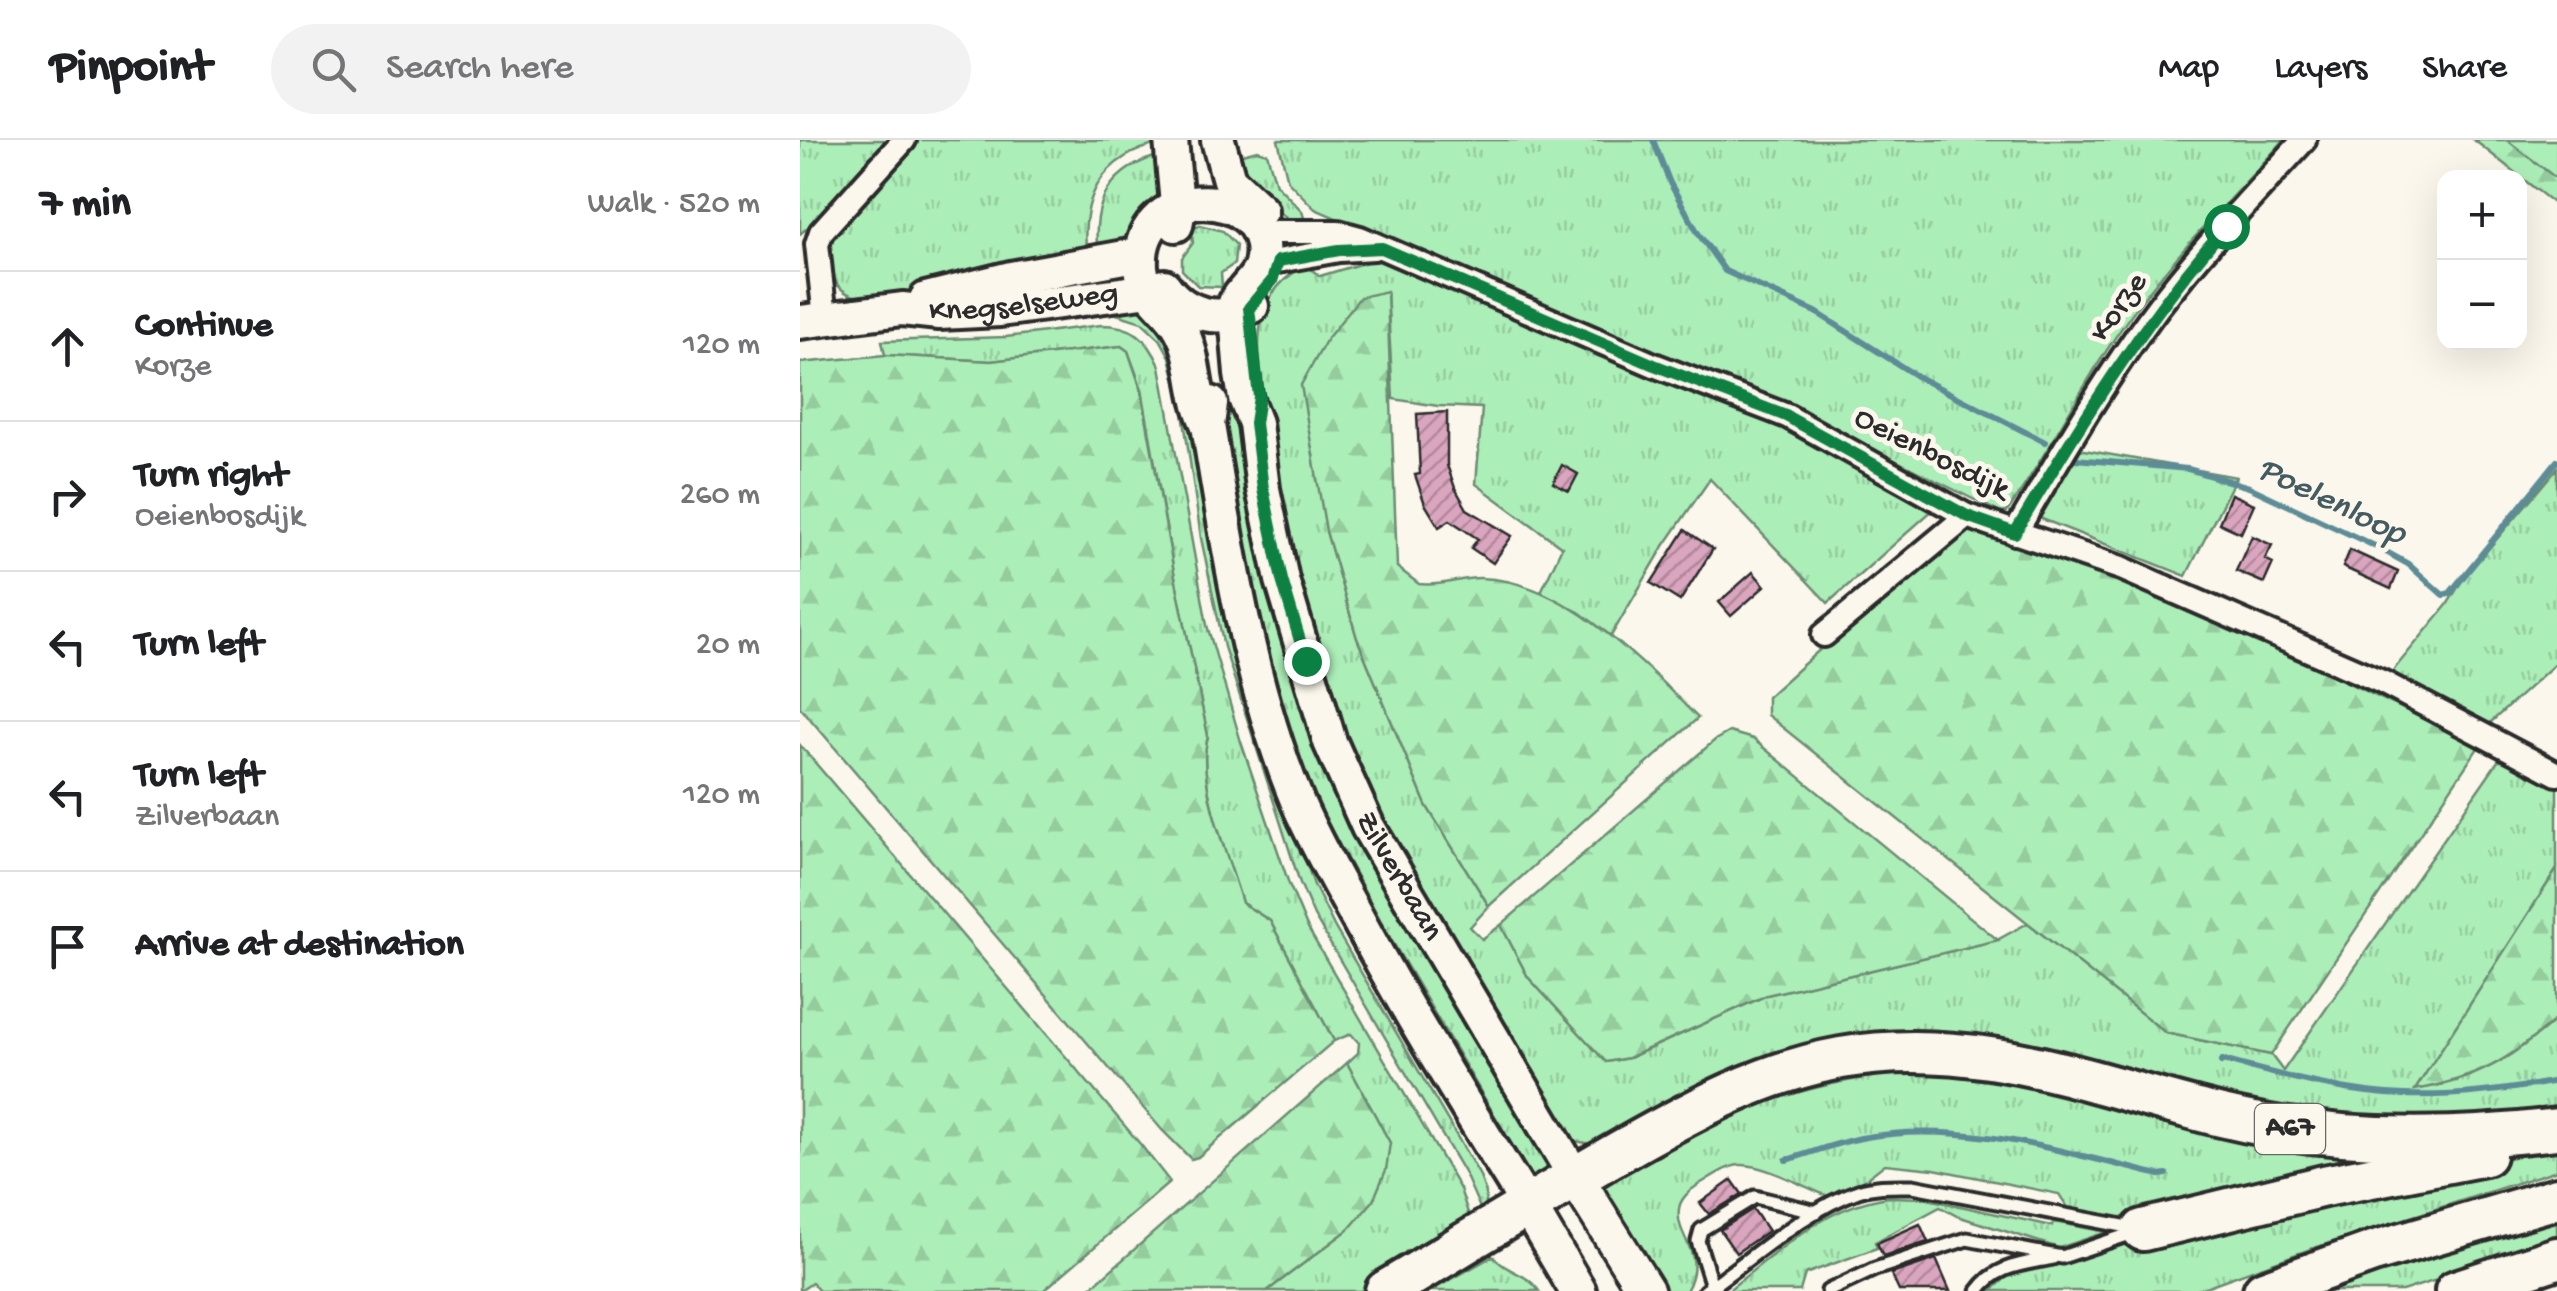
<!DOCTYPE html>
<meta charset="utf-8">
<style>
body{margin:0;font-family:"Gochi Hand",sans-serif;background:#f2f2f2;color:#202124}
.controls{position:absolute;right:30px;top:30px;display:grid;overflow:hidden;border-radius:20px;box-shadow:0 10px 40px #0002}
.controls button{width:90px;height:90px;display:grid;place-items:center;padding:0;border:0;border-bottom:2px solid #e0e0e0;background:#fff;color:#202124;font:50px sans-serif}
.stop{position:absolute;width:30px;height:30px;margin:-22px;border:8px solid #0b8043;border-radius:50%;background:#fff}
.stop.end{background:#0b8043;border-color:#fff;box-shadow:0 2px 10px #0008}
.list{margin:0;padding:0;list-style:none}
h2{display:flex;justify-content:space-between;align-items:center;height:130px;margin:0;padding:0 40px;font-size:42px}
h2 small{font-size:32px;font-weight:400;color:#757577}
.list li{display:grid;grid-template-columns:65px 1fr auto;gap:30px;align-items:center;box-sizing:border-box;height:150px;padding:0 40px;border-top:2px solid #e0e0e0}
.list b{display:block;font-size:38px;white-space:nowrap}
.list p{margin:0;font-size:32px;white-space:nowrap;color:#757577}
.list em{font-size:32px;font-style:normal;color:#757577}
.icon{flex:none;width:55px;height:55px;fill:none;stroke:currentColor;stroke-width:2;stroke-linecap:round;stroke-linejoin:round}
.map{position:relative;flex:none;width:1757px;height:1151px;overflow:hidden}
header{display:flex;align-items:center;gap:60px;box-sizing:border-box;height:140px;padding:0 50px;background:#fff;border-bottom:2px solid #e0e0e0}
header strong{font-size:48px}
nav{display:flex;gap:55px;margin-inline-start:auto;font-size:35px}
.search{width:700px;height:90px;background:#f2f2f2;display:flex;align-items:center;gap:25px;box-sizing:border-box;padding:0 35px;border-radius:55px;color:#757577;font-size:38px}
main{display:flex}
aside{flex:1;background:#fff}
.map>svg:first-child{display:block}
.grass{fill:url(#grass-tufts);stroke:#6c8c72;stroke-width:2.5}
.forest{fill:url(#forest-firs);stroke:#6c8c72;stroke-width:2.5}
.garden{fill:#aceeb8;stroke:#6c8c72;stroke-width:2.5}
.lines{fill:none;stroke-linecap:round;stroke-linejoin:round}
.stream{stroke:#5d8c97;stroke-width:6}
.building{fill:url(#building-hatch);stroke:#2b2b2b;stroke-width:2.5}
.lane-casing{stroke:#2b2b2b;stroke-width:19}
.street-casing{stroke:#2b2b2b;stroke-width:30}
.secondary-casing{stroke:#2b2b2b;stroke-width:40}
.primary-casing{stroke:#2b2b2b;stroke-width:42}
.highway-casing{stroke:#2b2b2b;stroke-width:48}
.lane{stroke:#fbf7ec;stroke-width:11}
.street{stroke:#fbf7ec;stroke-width:22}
.secondary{stroke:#fbf7ec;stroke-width:32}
.primary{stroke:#fbf7ec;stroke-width:35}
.highway{stroke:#fbf7ec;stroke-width:40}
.route{stroke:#0b8043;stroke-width:12}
.labels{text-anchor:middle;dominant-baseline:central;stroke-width:10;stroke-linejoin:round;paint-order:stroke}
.shield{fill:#fbf7ec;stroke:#696865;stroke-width:2.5}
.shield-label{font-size:30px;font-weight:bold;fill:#2b2b2b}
.street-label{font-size:32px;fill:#2b2b2b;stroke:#fbf7ec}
.water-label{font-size:35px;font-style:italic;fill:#445b61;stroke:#fbf7ec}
</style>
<header>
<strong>Pinpoint</strong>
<div class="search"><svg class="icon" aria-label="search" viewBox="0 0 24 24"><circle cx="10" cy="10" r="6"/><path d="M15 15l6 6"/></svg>Search here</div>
<nav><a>Map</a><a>Layers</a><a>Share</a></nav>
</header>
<main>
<aside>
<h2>7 min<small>Walk · 520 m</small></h2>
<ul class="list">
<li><svg class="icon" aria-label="ahead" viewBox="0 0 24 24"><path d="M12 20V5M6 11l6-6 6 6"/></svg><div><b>Continue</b><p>Korze</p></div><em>120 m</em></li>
<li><svg class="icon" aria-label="right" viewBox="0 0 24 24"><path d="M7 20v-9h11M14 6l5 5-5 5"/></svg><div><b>Turn right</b><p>Oeienbosdijk</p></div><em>260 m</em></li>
<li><svg class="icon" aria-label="left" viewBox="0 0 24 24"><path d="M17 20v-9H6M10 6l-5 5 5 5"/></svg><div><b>Turn left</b></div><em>20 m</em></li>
<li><svg class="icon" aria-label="left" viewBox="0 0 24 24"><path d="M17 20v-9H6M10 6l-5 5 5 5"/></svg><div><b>Turn left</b><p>Zilverbaan</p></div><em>120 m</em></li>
<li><svg class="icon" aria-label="arrive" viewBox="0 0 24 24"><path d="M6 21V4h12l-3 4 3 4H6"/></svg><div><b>Arrive at destination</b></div></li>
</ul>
</aside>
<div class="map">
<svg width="1757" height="1151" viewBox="0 0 1757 1151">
<defs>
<pattern id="grass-tufts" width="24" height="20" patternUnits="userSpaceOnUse" patternTransform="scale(2.5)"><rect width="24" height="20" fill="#aceeb8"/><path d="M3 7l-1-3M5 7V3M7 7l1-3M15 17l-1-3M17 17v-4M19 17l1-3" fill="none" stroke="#94cc9e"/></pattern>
<pattern id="forest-firs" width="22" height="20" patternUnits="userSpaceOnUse" patternTransform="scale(2.5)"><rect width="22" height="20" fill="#aceeb8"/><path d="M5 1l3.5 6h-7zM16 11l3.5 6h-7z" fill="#94cc9e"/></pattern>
<pattern id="building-hatch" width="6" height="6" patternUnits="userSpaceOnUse" patternTransform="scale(2.5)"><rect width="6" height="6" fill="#daa5be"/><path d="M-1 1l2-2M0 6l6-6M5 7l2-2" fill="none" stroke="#b1879b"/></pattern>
</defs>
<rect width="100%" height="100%" fill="#fbf7ec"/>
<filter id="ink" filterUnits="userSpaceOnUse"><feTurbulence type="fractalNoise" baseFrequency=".01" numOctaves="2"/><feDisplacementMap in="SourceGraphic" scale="20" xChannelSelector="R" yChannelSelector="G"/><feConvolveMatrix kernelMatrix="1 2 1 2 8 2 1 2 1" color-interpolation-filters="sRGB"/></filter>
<g filter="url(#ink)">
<!-- grass -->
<g class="grass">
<polygon points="0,0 94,0 44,56 0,94"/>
<path d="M113 0H362L363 3C301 15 279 59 287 118L82 161C36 159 31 143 27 102Z"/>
<path d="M478 0H1484C1433 57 1378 111 1333 172 1286 236 1252 308 1207 372L1201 373 1000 273 842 210 515 69 488 41Z"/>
<path d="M457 10 467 13 476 44 502 71 506 85C471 77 453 44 431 17Z"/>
<path d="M365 14C364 25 365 36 364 47 359 79 325 104 298 116 291 61 310 27 365 14Z"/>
<polygon points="400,85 423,91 436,105 434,124 421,133 422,147 398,146 382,130 382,118 393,103 391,88"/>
<path d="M583 117 937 261 1135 368 1028 463 910 339 864 406 811 496 779 472 740 454 762 407 676 344 682 268 638 266 593 259 587 151 526 391 557 498 626 665 689 766 670 787 682 799 701 785 728 837 806 922 829 918 967 855 1197 800 1228 783 1366 893 1471 915 1483 931 1698 621H1706L1757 645V729L1616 949C1673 944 1715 915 1757 878V971C1675 983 1593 984 1511 976L1123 900 797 1005 770 1000C697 883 616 767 561 640 532 574 515 507 498 438 485 386 473 335 467 282 460 220 440 155 511 123L512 130 520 136Z"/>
<polygon points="324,164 350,172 371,193 452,563 514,745 535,788 679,1034 686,1053 684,1077 665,1034 514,776 500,743 424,507 401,398 382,266 370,217 360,199 342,182 307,171"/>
<path d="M301 185C333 185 347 197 360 226L407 485 441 602 489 744 507 787 660 1049 668 1073 678 1090 604 1125 560 1151H467L549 1089 590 1003 547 923 558 913 559 903 551 894 534 901 470 781 442 763C429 717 395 642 408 596L373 427 342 249 328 211 321 206 191 221 85 215 82 201 206 197Z"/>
<polygon points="440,265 475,462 752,1027 732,1039 592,801 505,642 469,538 418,268"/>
<polygon points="1273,308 1436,337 1386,436 1237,377"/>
<polygon points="1757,328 1757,522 1690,583 1591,533 1647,465 1663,439"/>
<path d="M1094 934H1175L1671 1002 1334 1079 1313 1078 1268 1068 1259 1054 1134 1029 1085 1024 1062 1042 1028 1056C1006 1048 962 1023 940 1025 926 1026 910 1038 898 1045 890 1050 880 1059 879 1069 875 1100 908 1111 886 1151H820L846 1140 802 1049C820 1035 841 1024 861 1013 938 968 1005 944 1094 934Z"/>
<polygon points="1757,1008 1757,1030 1508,1110 1394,1151 1191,1151 1210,1134 1413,1079"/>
<path d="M1089 1057 1123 1058 1252 1086 1254 1082 1307 1092 1259 1108 1157 1076 1140 1067 1075 1102 1077 1108 1005 1134 1000 1151H927C979 1111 1023 1066 1089 1057Z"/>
<polygon points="1757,1071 1757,1102 1602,1151 1496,1151"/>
<path d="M693 1116C706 1133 727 1132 739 1151H631Z"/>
</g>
<!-- forest -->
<g class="forest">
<polygon points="1674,0 1709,0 1757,37 1757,66"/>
<path d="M587 151 597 427 619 444C640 447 660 438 680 438 764 439 843 523 898 578L689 766 626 665 557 498 526 391 501 245 527 199 560 157Z"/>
<path d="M321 206 328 211 341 249 373 427 408 596C395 642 429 717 442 763L470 781 534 901 398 1017 391 1019 362 990 0 567V223L85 215 191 221Z"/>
<polygon points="1160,384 1328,443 1407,476 1671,601 1678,608 1471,915 1366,893 967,575 967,557"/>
<polygon points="929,592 953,599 1198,800 967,855 828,918 806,922 728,837 701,785 915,600"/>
<polygon points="0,605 341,1005 370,1042 243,1151 19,1151 12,1143 0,1151"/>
<path d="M1757 729V878C1707 922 1680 937 1615 950Z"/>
<polygon points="547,923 590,1003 586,1030 573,1061 549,1089 467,1151 287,1151"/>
</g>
<!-- garden -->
<polygon class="garden" points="1707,0 1757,0 1757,39"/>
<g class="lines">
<!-- stream -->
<g class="stream">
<polyline points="853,0 870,43 898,93 925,131 1016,172 1118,237 1245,302"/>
<polyline points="1275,319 1388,329 1449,347 1579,408 1608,424 1643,455 1650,453 1757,321"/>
<path d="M1421 922 1422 920C1480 935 1543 953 1604 955 1656 957 1706 950 1757 941"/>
<path d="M986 1020C1011 1013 1036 1003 1061 998 1161 979 1263 1012 1360 1035L1367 1034"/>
</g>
</g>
<!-- building -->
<g class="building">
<polygon points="647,272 647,325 655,348 667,369 712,396 693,423 671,408 678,399 650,380 639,387 625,364 615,335 620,334 617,274"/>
<polygon points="762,325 778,334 769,351 753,343"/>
<polygon points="1431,354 1454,364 1441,393 1419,383"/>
<polygon points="885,390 913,409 880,461 851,443"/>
<polygon points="1452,396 1472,405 1465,419 1473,423 1464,443 1436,431"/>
<polygon points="1550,410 1598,432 1591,449 1543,427"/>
<polygon points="953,432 965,446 931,476 919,462"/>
<polygon points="932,1040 942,1054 909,1074 900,1063"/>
<polygon points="953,1069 968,1091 936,1113 920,1090"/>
<polygon points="1120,1084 1128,1102 1083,1116 1077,1103"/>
<polygon points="1136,1119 1150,1151 1099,1151 1091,1134"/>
</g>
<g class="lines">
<!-- lane casing -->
<g class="lane-casing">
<g id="lane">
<polyline points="912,1146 898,1101 901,1090 955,1057 1017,1072"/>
<path d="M905 1151C951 1119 1005 1070 1058 1051 1076 1045 1094 1046 1113 1046L1339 1089"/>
<polyline points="1028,1151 1075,1129 1167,1099 1262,1117 1339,1091"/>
<path d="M1178 1151C1196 1125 1223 1124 1253 1118"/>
</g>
</g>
<!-- street casing -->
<g class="street-casing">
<g id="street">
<polyline points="475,92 538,92 560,98 854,225 987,276 1167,376 1321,428 1582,542 1757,634"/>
<polyline points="478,121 539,110 574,108"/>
<polyline points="25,178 17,104 21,92 104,0"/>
<path d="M1215 393C1260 317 1305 238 1358 167 1403 108 1455 54 1504 0"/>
<polyline points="1024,495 1167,376"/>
</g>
</g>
<!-- secondary casing -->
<g class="secondary-casing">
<g id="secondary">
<polyline points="371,0 378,75 376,85"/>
<polyline points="418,0 429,40 461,70"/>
<path d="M364 146C385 176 420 184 452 166"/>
<polyline points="126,159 211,138 341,114"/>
<path id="s1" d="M0 182 102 169 139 173 200 170 365 148"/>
<path d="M411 263 408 285C428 409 449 546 498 663 516 705 539 744 561 785 613 881 670 973 728 1066"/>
<path id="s2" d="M408 285C391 252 397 219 381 190 368 165 344 158 341 127 335 36 479 46 461 125 457 140 442 149 435 163L441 234 445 258 455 283 463 349 482 440 530 602 568 687 775 1037"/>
</g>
</g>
<!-- primary casing -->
<g class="primary-casing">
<g id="primary">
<polyline points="775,1037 846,1151"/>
<polyline points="728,1066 778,1151"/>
</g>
</g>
<!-- highway casing -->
<g class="highway-casing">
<g id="highway">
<polyline points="1343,1090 1524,1046 1685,1015"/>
<path d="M586 1151C666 1103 745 1054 826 1008 895 969 963 932 1041 918 1181 894 1294 946 1426 977 1534 1003 1648 1002 1757 989"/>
<polyline points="1464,1151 1573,1112 1757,1058"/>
<polyline points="1656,1151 1757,1118"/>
</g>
</g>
<!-- lane -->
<use href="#lane" class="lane"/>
<!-- street -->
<use href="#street" class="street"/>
<!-- secondary -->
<use href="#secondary" class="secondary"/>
<!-- primary -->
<use href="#primary" class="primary"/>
<!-- highway -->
<use href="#highway" class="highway"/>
</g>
</g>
<g class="lines" filter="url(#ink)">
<!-- route -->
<path class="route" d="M506 521 482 440 463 349 455 283 459 257 449 168 472 141 478 121 539 110 582 108 854 225 986 276 1167 376 1215 393C1279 285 1344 180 1426 86"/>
</g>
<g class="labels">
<!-- shield labels -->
<rect class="shield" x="1455" y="964" width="70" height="50" rx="8"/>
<g class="shield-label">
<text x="1490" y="989">A67</text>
</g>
<!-- street labels -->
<g class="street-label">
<text stroke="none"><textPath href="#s1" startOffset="225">Knegselseweg</textPath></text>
<text transform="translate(1320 168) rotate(-55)">Korze</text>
<text transform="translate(1131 315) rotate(27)">Oeienbosdijk</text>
<text stroke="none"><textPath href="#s2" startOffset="1025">Zilverbaan</textPath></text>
</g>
<!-- water labels -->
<g class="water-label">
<text transform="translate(1531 363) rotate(26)">Poelenloop</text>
</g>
</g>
</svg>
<div class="controls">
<button>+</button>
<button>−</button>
</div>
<div class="stop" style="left:1426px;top:86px"></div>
<div class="stop end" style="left:506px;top:521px"></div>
</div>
</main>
